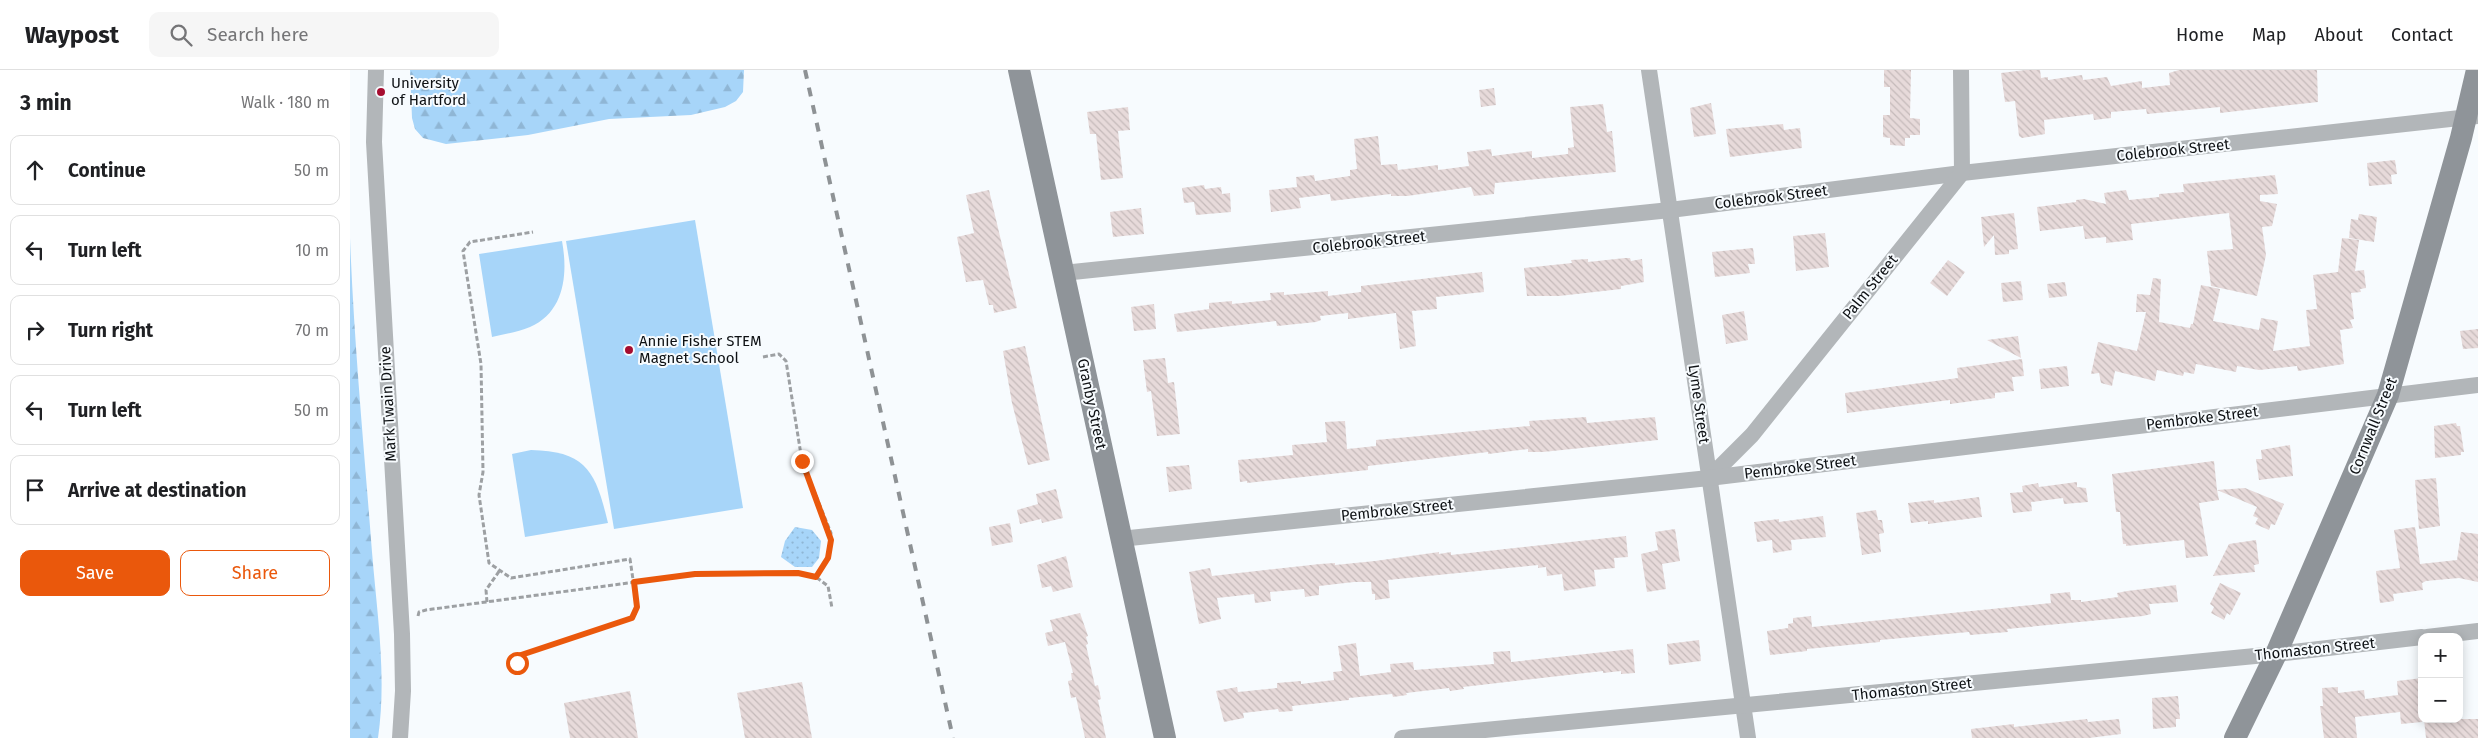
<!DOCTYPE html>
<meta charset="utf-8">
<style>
body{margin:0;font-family:"Fira Sans",sans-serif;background:#f6f6f6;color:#202124}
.controls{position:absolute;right:15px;bottom:15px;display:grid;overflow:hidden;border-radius:10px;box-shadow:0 2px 12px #0003}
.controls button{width:45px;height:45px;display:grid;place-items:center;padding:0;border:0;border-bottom:1px solid #e0e0e0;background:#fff;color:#202124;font:25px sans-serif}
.stop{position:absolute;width:15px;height:15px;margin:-11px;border:4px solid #ea580c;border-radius:50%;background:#fff}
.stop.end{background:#ea580c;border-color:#fff;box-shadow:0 1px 5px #0008}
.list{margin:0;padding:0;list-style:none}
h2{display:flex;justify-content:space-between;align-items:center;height:65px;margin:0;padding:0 20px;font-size:21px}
h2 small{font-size:16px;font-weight:400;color:#757577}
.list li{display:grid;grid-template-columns:32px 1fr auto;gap:15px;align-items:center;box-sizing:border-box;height:70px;margin:0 10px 10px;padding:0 10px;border:1px solid #e0e0e0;border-radius:10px}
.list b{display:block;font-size:19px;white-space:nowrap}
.list em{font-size:16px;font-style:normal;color:#757577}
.actions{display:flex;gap:10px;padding:15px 20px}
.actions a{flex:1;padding:11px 0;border:1px solid #ea580c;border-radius:10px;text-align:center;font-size:18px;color:#ea580c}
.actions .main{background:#ea580c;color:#fff}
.icon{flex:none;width:28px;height:28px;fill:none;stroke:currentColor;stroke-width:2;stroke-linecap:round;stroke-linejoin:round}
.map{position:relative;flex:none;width:2128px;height:668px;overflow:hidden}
header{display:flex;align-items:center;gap:30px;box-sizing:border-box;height:70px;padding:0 25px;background:#fff;border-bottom:1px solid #e0e0e0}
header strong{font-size:24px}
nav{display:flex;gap:28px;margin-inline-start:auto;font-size:18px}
.search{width:350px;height:45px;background:#f6f6f6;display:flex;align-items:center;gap:12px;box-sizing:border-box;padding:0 18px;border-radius:10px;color:#757577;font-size:19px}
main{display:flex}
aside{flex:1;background:#fff}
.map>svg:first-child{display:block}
.grass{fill:#a7d5f9}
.forest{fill:url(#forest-firs)}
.park{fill:url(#park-dots)}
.building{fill:url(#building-back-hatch)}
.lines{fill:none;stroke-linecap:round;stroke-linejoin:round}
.path{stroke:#9da0a3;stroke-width:3;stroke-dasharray:5 2.5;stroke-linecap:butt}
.street{stroke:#b2b6b9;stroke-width:16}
.secondary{stroke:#8f9499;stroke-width:22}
.rail{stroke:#8e9295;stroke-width:4;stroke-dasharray:9 9;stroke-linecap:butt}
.route{stroke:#ea580c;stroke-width:6}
.poi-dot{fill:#a60d30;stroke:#f7fbfe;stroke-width:2}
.labels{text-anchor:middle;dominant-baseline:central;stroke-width:4;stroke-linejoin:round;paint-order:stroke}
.poi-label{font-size:15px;fill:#0e1114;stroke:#f7fbfe;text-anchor:start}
.street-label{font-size:15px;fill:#0e1114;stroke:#f7fbfe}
</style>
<header>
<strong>Waypost</strong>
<div class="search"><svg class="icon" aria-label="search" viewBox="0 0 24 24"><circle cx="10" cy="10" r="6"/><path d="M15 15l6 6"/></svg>Search here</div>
<nav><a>Home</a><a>Map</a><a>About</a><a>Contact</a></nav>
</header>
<main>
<aside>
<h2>3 min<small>Walk · 180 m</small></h2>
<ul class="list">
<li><svg class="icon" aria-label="ahead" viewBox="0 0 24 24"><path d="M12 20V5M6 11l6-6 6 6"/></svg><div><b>Continue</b></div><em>50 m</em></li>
<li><svg class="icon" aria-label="left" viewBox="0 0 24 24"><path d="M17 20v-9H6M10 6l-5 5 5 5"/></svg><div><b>Turn left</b></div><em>10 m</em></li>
<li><svg class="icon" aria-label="right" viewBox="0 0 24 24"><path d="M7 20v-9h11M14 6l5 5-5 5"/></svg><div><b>Turn right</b></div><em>70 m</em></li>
<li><svg class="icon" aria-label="left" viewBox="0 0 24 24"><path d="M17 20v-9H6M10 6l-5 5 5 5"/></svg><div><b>Turn left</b></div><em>50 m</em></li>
<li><svg class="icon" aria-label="arrive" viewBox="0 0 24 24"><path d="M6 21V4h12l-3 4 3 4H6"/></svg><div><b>Arrive at destination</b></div></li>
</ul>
<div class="actions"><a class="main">Save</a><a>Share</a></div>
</aside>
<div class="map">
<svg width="2128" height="668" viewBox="0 0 2128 668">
<defs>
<pattern id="forest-firs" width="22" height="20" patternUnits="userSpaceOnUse" patternTransform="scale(1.25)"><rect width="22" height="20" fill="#a7d5f9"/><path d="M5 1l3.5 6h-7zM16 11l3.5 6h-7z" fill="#8fb6d5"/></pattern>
<pattern id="park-dots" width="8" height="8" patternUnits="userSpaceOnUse" patternTransform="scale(1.25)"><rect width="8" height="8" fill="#a7d5f9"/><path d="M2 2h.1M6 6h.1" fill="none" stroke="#8fb6d5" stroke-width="1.8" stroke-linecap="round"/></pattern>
<pattern id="building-back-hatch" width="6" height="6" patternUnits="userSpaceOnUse" patternTransform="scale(1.25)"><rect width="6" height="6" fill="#e7dada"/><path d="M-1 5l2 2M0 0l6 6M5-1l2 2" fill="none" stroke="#c5baba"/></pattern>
</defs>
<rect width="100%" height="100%" fill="#f7fbfe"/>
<!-- grass -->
<g class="grass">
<polygon points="345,150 393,438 264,459 216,171"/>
<path d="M212 171C218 203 215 242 180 257 168 262 154 264 142 267L129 184Z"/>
<path d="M181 380C238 381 246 404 258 453L175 467 162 384Z"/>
</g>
<!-- forest -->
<g class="forest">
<polygon points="60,0 394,0 393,22 386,31 375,37 341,45 259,49 178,65 96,74 73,68 65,59 62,48"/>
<path d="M0 168C4 273 14 378 22 482 27 544 37 606 28 668H0Z"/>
</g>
<!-- park -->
<polygon class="park" points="445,457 462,460 471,471 469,488 462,497 445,497 431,487 435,471"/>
<!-- building -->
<g class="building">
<polygon points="1534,0 1561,0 1560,46 1560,48 1570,49 1570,65 1560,65 1560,68 1555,68 1555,76 1540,75 1540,68 1533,67 1533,45 1540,45 1540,17 1534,17"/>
<polygon points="1676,0 1690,0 1691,8 1698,7 1698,10 1732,5 1733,10 1757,7 1761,16 1792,11 1792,18 1820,15 1819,3 1829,0 1967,0 1968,32 1870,43 1870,37 1797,44 1796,39 1761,42 1761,48 1744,50 1743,44 1694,50 1695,64 1672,68 1669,66 1665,31 1655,32 1651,3"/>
<polygon points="1144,18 1146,35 1131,37 1129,20"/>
<polygon points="1361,33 1366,64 1344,67 1340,38"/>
<polygon points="1253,34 1257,62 1262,61 1266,102 1145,113 1144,124 1124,126 1121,117 1057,126 1041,126 1041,124 981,131 980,124 949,128 951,138 921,142 919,120 947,117 946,107 964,105 965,111 1000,106 1000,100 1007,99 1004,69 1028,66 1031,95 1047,94 1048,100 1088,95 1088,100 1119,96 1117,82 1141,79 1142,86 1182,81 1182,88 1218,84 1218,78 1224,77 1220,37"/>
<polygon points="778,37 780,60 768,61 773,108 751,110 746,64 740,64 737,42"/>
<polygon points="1433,54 1434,60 1450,58 1452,78 1380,87 1376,59"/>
<polygon points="2045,90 2047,104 2041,105 2042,114 2019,116 2017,93"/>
<polygon points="1925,105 1928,124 1910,125 1910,131 1927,134 1922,156 1912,157 1916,185 1907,226 1861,216 1857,181 1883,179 1879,143 1781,154 1783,170 1756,173 1756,167 1735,169 1733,156 1690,161 1687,137 1726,132 1726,130 1734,129 1756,134 1754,123 1776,120 1779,130 1809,127 1809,124 1834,122 1833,114"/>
<polygon points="854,115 855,119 871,117 872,124 880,123 881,142 846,145 844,132 834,133 832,118"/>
<polygon points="639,120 667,238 644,243 643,235 639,235 633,210 616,212 607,167 624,163 616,125"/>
<polygon points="791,138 794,164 763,167 760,142"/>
<polygon points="1664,143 1668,179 1659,180 1659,184 1645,185 1644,165 1634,177 1631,147"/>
<polygon points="2009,144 2027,147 2024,172 1999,168 2001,149 2008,150"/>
<polygon points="1475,163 1479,197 1446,201 1443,166"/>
<polygon points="1992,168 2009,170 2005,201 2014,200 2016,218 2010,219 2011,222 2001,223 2004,249 2000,250 2003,258 1990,260 1994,294 1948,301 1947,296 1909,300 1887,296 1886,302 1846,294 1844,304 1834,302 1833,306 1807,300 1805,311 1765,301 1762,316 1751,313 1749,303 1741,304 1748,272 1787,281 1796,242 1786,242 1787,224 1800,225 1803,208 1811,209 1809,252 1840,258 1841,254 1843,254 1851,215 1870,219 1863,251 1909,260 1911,248 1928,251 1923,281 1960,276 1956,240 1967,239 1963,205 1988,202"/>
<polygon points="1403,178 1405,194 1398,194 1400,203 1365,207 1362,182"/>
<polygon points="1275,188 1280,188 1281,191 1292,189 1294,212 1271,216 1271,219 1209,226 1177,226 1174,198 1222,193 1221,190 1238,189 1238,192"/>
<polygon points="1598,190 1615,202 1597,226 1580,213"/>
<polygon points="1132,202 1134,222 1086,227 1087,239 1062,241 1066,276 1050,279 1046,243 998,249 998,243 970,246 971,250 966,252 927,256 926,251 827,262 824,244 859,239 859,233 882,231 882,234 921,230 920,223 934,222 934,225 978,221 978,226 1011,222 1011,216"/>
<polygon points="1671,211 1673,230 1653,232 1651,213"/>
<polygon points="1715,212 1717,226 1699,228 1697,214"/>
<polygon points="804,234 806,259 784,261 781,237"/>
<polygon points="1394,241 1398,270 1376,274 1372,245"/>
<polygon points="2128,259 2128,278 2113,279 2110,261"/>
<polygon points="1668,266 1671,288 1637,270"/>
<polygon points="675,276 700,390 678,395 662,333 653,281"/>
<polygon points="815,288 818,313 824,312 830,364 807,366 801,321 797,322 793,290"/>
<polygon points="1672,289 1674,306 1662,307 1664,321 1645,323 1645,328 1600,334 1600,330 1497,343 1495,323 1608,308 1607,298"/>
<polygon points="1717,296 1719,316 1691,319 1689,299"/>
<polygon points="1236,347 1237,353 1305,347 1308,370 1193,382 1178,382 1178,379 1138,384 1138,382 1018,396 1018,400 897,413 897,411 890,412 888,390 943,385 942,375 977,372 975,352 995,351 997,379 1026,376 1026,370 1180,356 1179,351"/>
<polygon points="2106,353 2107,356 2110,356 2114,382 2111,382 2111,385 2085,388 2084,356"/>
<polygon points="1940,375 1943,406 1909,410 1906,389 1912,389 1911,380"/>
<polygon points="1864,391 1867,420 1895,418 1934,434 1925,455 1921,454 1919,460 1905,454 1908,448 1903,446 1907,437 1867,420 1869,430 1849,433 1858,486 1836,488 1834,470 1776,476 1776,474 1773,474 1770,442 1766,442 1762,404"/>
<polygon points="839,395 842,419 819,422 816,397"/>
<polygon points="2086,408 2090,456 2069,459 2065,410"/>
<polygon points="1727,412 1727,417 1736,418 1738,432 1714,434 1713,428 1681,432 1682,441 1663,443 1660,423 1673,422 1672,416 1688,413 1689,417"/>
<polygon points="706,419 713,448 692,453 691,449 670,454 667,440 688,434 686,424"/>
<polygon points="1629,427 1632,447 1578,454 1578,451 1561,453 1558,433 1584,430 1584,433"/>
<polygon points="1526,440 1528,450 1532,450 1534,463 1529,464 1531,482 1512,485 1506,443"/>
<polygon points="1473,446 1476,467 1441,470 1442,480 1423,483 1422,470 1407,472 1404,452 1429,449 1429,452"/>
<polygon points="660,453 663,472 642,476 639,457"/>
<polygon points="2065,457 2070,494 2107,490 2111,462 2128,464 2128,512 2109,508 2076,511 2072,513 2073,520 2043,524 2044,531 2030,533 2026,501 2050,498 2044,460"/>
<polygon points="1325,459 1330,491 1312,494 1316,519 1297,522 1291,484 1308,480 1305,462"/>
<polygon points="1276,466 1278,487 1264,488 1265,498 1244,500 1246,516 1214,521 1212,504 1197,506 1196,497 1188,498 1188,495 1038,510 1040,528 1025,530 1025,524 1022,524 1021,512 1004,512 969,516 969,525 955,527 954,519 920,522 921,531 905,533 904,524 867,528 871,549 849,554 839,502 860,498 862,506 970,494 985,493 985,495 1025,491 1089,482 1089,484 1101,482 1101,485"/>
<polygon points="1906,470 1909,494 1904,495 1905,502 1863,506 1879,474"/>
<polygon points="716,486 723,517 703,522 701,516 692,518 687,495"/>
<polygon points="1870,513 1891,523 1880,545 1877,543 1874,550 1861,543 1864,537 1860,534"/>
<polygon points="1826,515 1828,532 1799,534 1801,544 1793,546 1657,559 1658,562 1620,565 1619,562 1530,570 1530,572 1457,579 1457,581 1420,585 1417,561 1438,558 1438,554 1443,553 1443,548 1461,546 1462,557 1701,533 1700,524 1720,522 1721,530 1731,530 1731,532 1768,527 1767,523 1777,521"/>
<polygon points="730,543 738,566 736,567 738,574 736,575 745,616 748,615 751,629 748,630 756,668 735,668 726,627 721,628 718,611 722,610 721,603 723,603 715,572 698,576 695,563 703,561 700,550"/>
<polygon points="1349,570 1351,591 1319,595 1317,574"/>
<polygon points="1006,573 1010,606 1041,602 1040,594 1063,592 1064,600 1144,594 1143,582 1160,581 1161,592 1283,579 1285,603 1271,604 1271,601 1253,603 1253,601 1113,617 1114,619 1100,621 1099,618 1056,623 1057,625 1043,627 1042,624 999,628 999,630 942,636 943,641 929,642 928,639 893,643 894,648 874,652 866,621 887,617 888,622 927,618 927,613 951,611 951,614 984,610 983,602 992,601 988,576"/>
<polygon points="2072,608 2072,652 2051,654 2050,642 2005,647 2007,668 1974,668 1970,636 1973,636 1972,618 1988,617 1988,623 2014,620 2015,629 2048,625 2047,611"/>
<polygon points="452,612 462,668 395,668 387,623"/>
<polygon points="280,621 288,668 220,668 214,633"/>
<polygon points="1828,626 1830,649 1826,649 1826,657 1803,659 1802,628"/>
<polygon points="1737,649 1738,652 1769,649 1771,664 1739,668 1622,668 1621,659 1664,654 1664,657"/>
<polygon points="2074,649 2128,649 2128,668 2076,668"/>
</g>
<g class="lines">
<!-- path -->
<g class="path">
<polyline points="413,287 429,284 436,291 452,391 481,463 478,488 466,507"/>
<polyline points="137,532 136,520 150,500"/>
<polyline points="68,546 69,542 76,540 345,504 456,504 466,507 478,516 482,538"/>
<polyline points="167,598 167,590 171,585 277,550 285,544 287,537 280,489 161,508 139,493 129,425 133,402 131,294 113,181 120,172 183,162"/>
</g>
<!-- street -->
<g class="street">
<polyline points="26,0 24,72 52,564 53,621 50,668"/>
<polyline points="1299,0 1398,668"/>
<polyline points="713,203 1320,140 1612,103 2128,46"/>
<polyline points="1359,408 1402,365 1612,103 1611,0"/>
<polyline points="770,469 1359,408 2128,315"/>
<polyline points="2077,567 2128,561"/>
<polyline points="1052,668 1926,584 2072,567"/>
</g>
<!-- secondary -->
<g class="secondary">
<polyline points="669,0 815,668"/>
<polyline points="1885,668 1926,584 2038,325 2111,68 2127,0"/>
</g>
<!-- rail -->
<polyline class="rail" points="455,0 603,668"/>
</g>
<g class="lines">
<!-- route -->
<polyline class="route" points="167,593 171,585 282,548 287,537 284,512 345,504 448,503 466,507 478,488 481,470 452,391"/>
</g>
<!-- markers -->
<g class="poi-dot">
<circle cx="31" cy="22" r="5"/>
<circle cx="279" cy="280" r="5"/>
</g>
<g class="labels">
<!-- poi labels -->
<g class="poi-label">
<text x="41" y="13">University<tspan x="41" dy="17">of Hartford</tspan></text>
<text x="289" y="271">Annie Fisher STEM<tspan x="289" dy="17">Magnet School</tspan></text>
</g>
<!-- street labels -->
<g class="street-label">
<text transform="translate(1823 80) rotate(-6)">Colebrook Street</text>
<text transform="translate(1421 127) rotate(-7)">Colebrook Street</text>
<text transform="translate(1019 172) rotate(-6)">Colebrook Street</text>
<text transform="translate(1520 217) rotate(-51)">Palm Street</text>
<text transform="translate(38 334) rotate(-93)">Mark Twain Drive</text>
<text transform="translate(742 334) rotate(78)">Granby Street</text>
<text transform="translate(1349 334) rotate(82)">Lyme Street</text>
<text transform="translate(1852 348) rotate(-7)">Pembroke Street</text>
<text transform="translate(2023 356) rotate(-68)">Cornwall Street</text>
<text transform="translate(1450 397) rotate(-7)">Pembroke Street</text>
<text transform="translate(1047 440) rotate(-6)">Pembroke Street</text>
<text transform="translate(1965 579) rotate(-6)">Thomaston Street</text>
<text transform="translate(1562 619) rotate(-6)">Thomaston Street</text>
</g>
</g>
</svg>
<div class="controls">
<button>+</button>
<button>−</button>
</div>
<div class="stop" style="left:167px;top:593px"></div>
<div class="stop end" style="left:452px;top:391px"></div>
</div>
</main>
